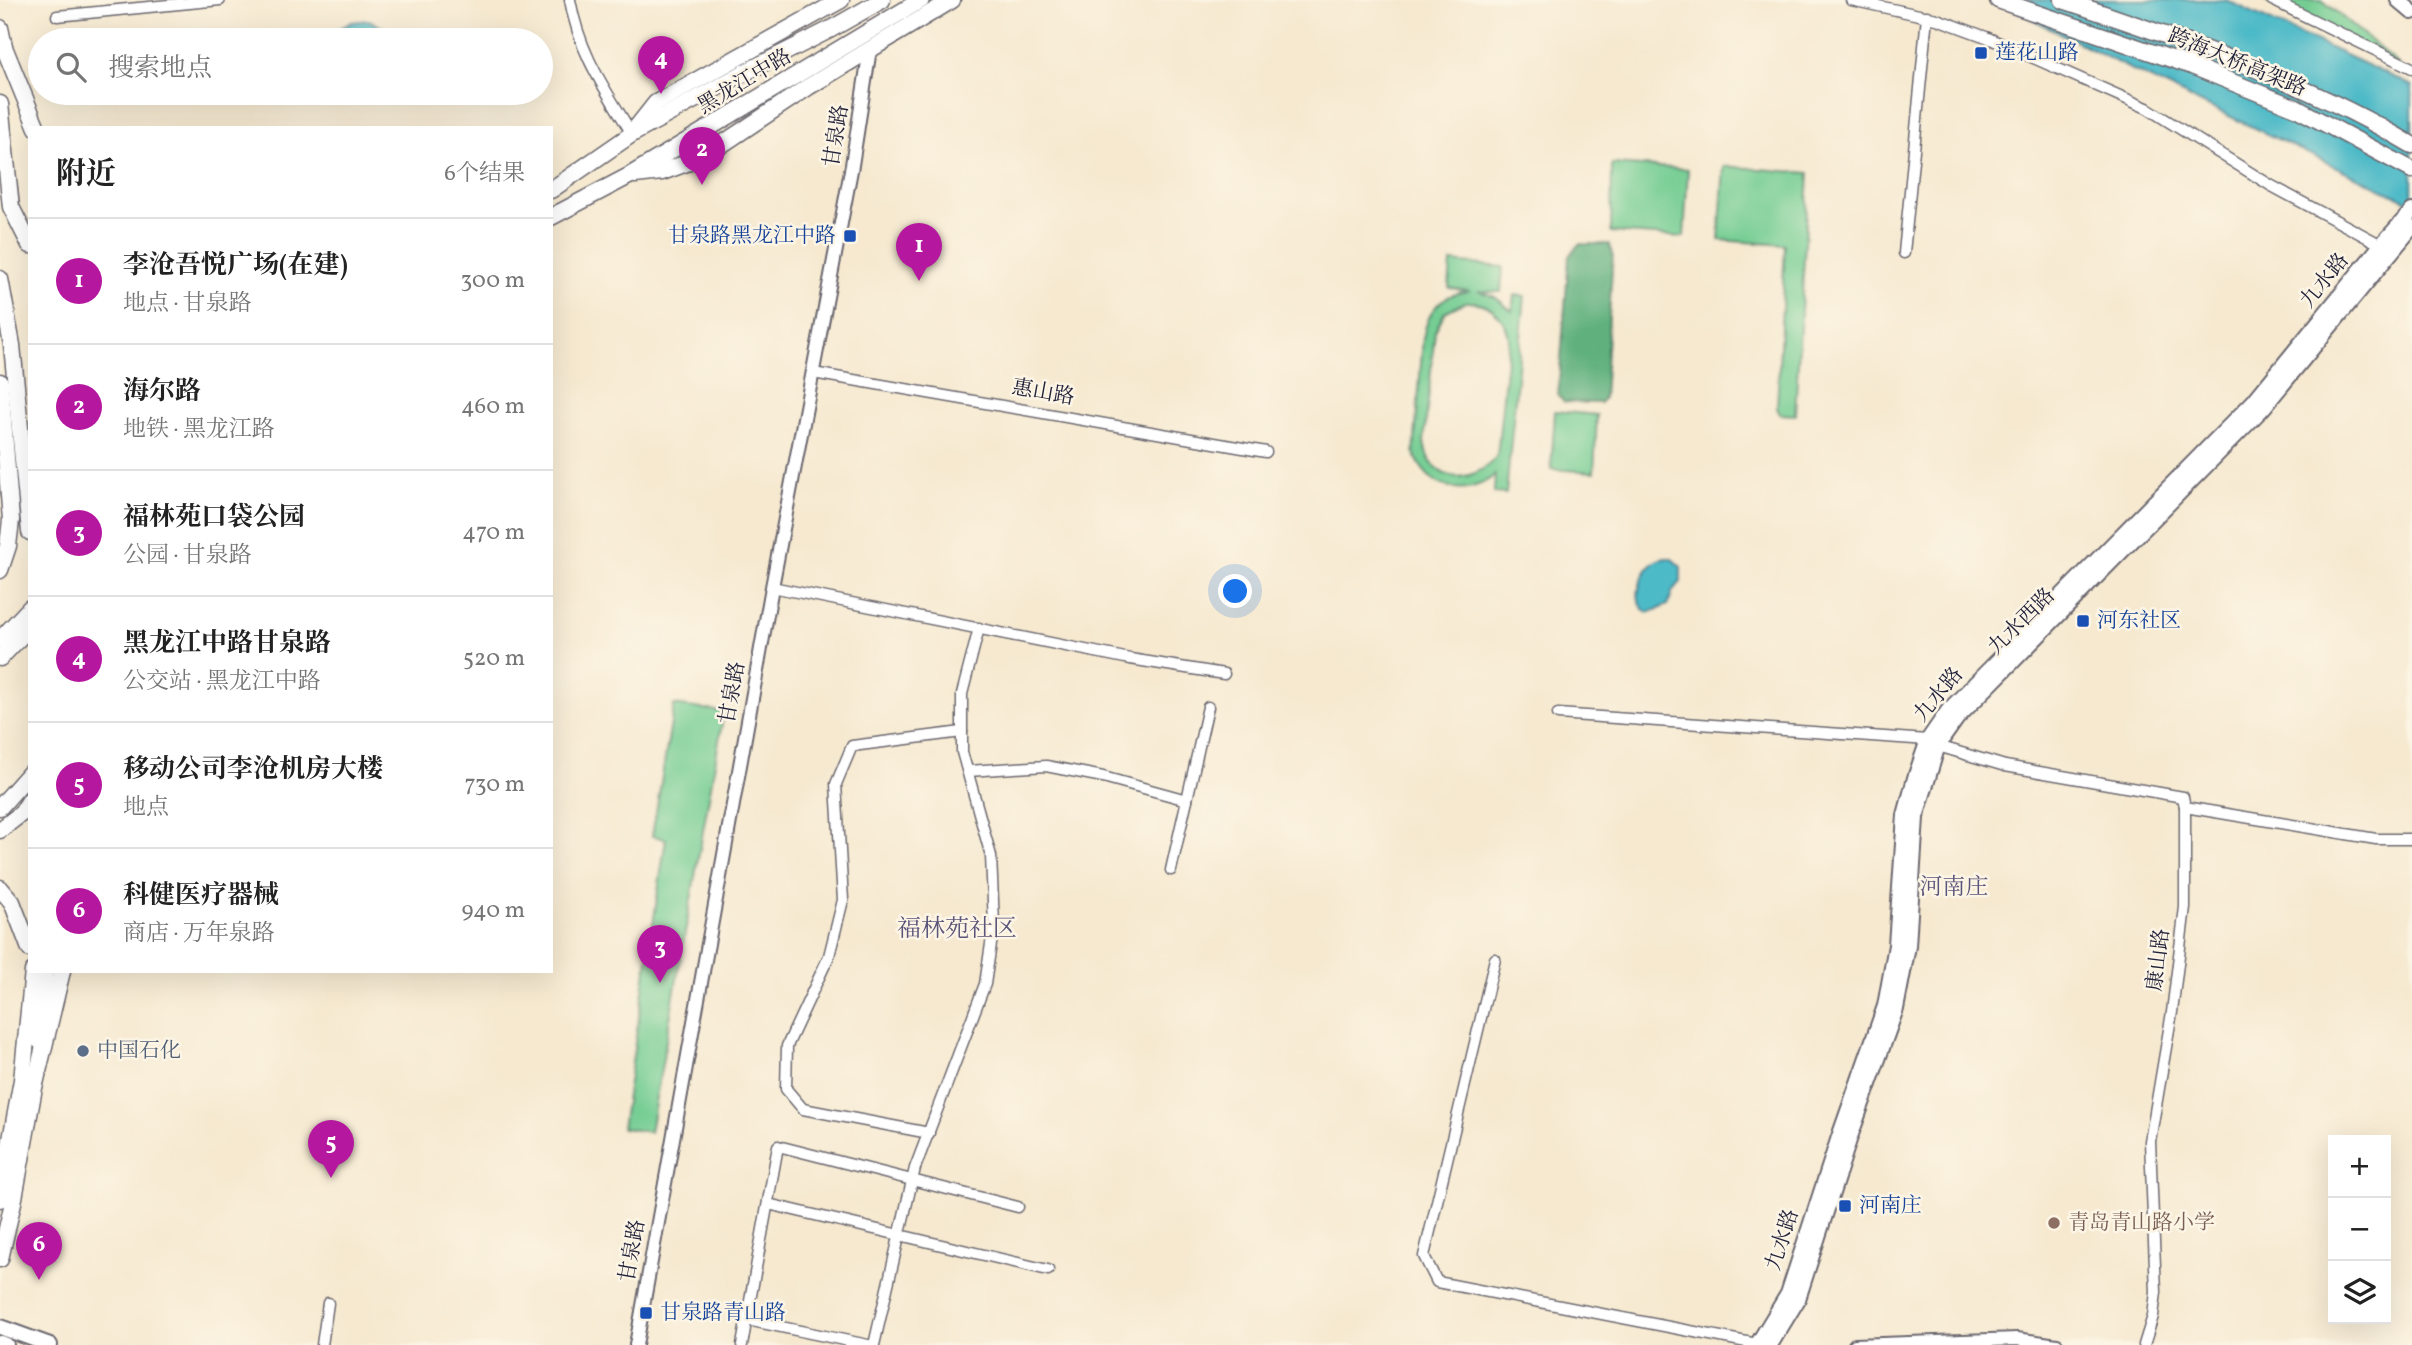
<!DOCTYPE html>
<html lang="zh">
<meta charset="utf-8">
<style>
body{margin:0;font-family:Vollkorn,"Noto Serif SC",serif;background:#f2f2f2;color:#222}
.controls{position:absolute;right:21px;bottom:21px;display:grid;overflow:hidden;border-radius:0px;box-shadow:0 7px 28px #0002}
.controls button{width:63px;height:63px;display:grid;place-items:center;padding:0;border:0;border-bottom:2px solid #e0e0e0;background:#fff;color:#222;font:35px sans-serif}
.you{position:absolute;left:1236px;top:592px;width:24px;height:24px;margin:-18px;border:5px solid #fff;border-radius:50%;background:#1a73e8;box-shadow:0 0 0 10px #1a73e833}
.badge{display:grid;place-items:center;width:46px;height:46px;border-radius:50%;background:#b5179e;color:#fff;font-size:23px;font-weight:700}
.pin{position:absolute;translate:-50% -58px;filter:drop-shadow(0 2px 4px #0008)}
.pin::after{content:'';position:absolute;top:37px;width:24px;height:21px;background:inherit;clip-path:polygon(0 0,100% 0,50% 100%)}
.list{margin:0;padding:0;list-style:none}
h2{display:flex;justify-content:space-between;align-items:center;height:91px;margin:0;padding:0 28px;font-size:30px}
h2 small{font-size:23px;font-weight:400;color:#767676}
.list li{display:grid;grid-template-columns:46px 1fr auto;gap:21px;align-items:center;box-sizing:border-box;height:126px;padding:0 28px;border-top:2px solid #e0e0e0}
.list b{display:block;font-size:26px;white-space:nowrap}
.list p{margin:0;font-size:23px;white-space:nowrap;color:#767676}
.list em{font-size:23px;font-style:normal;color:#767676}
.icon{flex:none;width:38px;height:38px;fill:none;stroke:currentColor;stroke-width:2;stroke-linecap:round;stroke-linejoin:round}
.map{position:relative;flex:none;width:2412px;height:1345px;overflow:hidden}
.search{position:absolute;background:#fff;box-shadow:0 7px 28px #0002;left:28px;top:28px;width:525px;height:77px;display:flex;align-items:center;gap:18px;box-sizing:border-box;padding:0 24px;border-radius:38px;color:#767676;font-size:26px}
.panel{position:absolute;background:#fff;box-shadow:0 7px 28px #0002;left:28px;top:126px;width:525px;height:847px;border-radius:0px}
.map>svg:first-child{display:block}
.green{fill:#74cd93;stroke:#4b7867;stroke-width:2;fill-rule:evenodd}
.forest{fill:#5fb07d;stroke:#40695c;stroke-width:2}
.water{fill:#4dbac7;stroke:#386e81;stroke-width:2}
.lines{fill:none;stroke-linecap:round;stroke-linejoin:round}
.minor-casing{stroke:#6c686f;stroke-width:13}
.tertiary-casing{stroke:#6c686f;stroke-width:16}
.secondary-casing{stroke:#6c686f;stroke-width:18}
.primary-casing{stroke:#6c686f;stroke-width:19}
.trunk-casing{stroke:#6c686f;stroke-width:19}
.minor{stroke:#fff;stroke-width:10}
.tertiary{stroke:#fff;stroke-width:12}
.secondary{stroke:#fff;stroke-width:14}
.primary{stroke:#fff;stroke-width:16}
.trunk{stroke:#fff;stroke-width:16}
.transit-dot{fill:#1a4fb4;stroke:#fcf5e5;stroke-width:2.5}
.service-dot{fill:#5c6f8a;stroke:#fcf5e5;stroke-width:2.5}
.education-dot{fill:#8d6e63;stroke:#fcf5e5;stroke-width:2.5}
.labels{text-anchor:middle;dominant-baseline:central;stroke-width:5;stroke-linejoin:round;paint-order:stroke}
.transit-label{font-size:21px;fill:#164399;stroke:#fcf5e5;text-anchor:start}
.street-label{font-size:21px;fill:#22223b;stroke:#fcf5e5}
.service-label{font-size:21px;fill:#4e5e75;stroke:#fcf5e5;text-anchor:start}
.education-label{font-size:21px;fill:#785e54;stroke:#fcf5e5;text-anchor:start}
.neighbourhood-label{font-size:23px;fill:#5c557b;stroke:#fcf5e5}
.quarter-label{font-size:24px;fill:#5c557b;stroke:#fcf5e5}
</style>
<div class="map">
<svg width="2412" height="1345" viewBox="0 0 2412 1345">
<rect width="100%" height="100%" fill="#fcf5e5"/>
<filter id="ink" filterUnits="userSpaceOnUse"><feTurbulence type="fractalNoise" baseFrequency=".0143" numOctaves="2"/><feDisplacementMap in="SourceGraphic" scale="14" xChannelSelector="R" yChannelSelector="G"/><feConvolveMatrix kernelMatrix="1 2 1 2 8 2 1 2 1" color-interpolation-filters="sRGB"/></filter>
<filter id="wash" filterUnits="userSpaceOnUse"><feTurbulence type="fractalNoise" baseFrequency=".00686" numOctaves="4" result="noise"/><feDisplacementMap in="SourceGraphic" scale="28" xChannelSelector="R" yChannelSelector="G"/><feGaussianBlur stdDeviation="1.57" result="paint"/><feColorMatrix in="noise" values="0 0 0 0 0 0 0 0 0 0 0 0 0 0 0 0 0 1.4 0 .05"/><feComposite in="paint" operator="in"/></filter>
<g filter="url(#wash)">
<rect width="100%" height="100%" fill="#f6e9d0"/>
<!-- green -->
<g class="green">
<polygon points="2262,0 2322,0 2403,68"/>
<polygon points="1612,164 1688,169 1684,237 1611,232"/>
<polygon points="1724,166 1809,173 1795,415 1780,414 1777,408 1785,245 1719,240"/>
<path d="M1451 262 1503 267 1501 292 1478 291 1495 297 1512 311 1514 295 1525 296 1506 494 1494 493 1495 475C1465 500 1426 489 1414 452L1423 338C1428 310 1440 294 1470 291L1449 288ZM1465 302C1489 301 1504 315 1509 337L1497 456C1473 486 1430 485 1424 442L1435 331 1445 312Z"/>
<polygon points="1555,411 1597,415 1594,472 1551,469"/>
<polygon points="674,705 724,712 650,1132 622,1128 666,839 652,836"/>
</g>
<!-- forest -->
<polygon class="forest" points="1579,244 1609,244 1613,253 1604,398 1600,403 1564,402 1558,396 1569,256"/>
<!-- water -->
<g class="water">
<polygon points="1995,0 2226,0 2412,86 2412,203 2134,71"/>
<polygon points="369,20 398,36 399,40 387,40 380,30 357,28 345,40 338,40 337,30 352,22"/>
<path d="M1666 558H1671L1681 567V582L1673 590 1668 605 1648 613C1630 603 1640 571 1656 561 1659 559 1663 559 1666 558Z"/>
</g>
</g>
<g filter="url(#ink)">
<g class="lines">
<!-- minor casing -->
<g class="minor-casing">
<g id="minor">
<path d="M570 0C580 55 604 87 632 134"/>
<polyline points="1851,0 1937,19 1986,37 2147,108 2270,185 2387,248"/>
<polyline points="2272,0 2412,68"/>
<polyline points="57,16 220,0"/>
<polyline points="1904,253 1927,16"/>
<polyline points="813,373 1266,452"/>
<polyline points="772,587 1130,659 1224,674"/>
<polyline points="1558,714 1928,740 1938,746 2005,766 2183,797 2185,807"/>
<polyline points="968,771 1046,766 1103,777 1187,800"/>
<polyline points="1171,870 1208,707"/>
<polyline points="1495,959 1424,1256 1437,1282 1757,1344"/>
<polyline points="929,1133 803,1109 786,1089 787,1046 829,956 843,900 836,784 852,746 962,732"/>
<polyline points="768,1204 1048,1270"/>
<polyline points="747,1320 868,1345"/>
<polyline points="322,1345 328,1303"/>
<polyline points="742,1345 778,1146 1018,1207"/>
<polyline points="874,1345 915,1168 985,984 994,924 991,856 962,752 962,694 979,628"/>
<polyline points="2144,1345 2153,1316 2156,1292 2150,1141 2172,1012 2185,907 2185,807 2376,839 2412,839"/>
</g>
</g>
<!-- tertiary casing -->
<g class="tertiary-casing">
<g id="tertiary">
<polyline points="636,1345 772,587 852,165 870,49"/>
<polyline points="1855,1345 2017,1339 2057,1345"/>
</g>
</g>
<!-- secondary casing -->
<g class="secondary-casing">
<g id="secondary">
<polyline points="2398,0 2412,12"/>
<polyline points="0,1327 50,1345"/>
<polyline points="0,1343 6,1345"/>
<polyline points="1757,1345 1788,1294 1840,1134 1885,1006 1896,945 1905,815 1915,778 1928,740 1948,711 2254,401 2382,244 2412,211"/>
<polyline points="1770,1345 1798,1299 1850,1137 1896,1009 1908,946 1916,817 1938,745 1957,718 2263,408 2412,227"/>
</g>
</g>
<!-- primary casing -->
<g class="primary-casing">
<g id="primary">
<polyline points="0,28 4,47 37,128"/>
<polyline points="0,279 12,345 30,532"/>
<polyline points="0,382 11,520 8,546 0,570"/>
<polyline points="0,807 30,773"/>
<polyline points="40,1041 47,987"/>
<polyline points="0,1199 22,1080 33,971"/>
<polyline points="0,1259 14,1198 37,1071"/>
</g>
</g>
<!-- trunk casing -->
<g class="trunk-casing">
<g id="trunk">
<polyline points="1998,0 2192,66 2296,108 2412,170"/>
<path d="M2063 0C2182 40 2303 80 2412 145"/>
<polyline points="0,104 11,207 30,245"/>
<polyline points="637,127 656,103 841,0"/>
<polyline points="635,175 662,172 703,157 808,87 952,0"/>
<polyline points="551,190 632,134 740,75 831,29 882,0"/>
<polyline points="551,217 629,176 921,0"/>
<polyline points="0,640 30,608"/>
<polyline points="0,658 30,627"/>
<polyline points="0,830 22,813 30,800"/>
<polyline points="0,888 12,902 30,949"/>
<polyline points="44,998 45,971"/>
<polyline points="35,1084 62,971"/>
</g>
</g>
<!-- minor -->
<use href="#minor" class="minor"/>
<!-- tertiary -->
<use href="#tertiary" class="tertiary"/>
<!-- secondary -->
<use href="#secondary" class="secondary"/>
<!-- primary -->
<use href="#primary" class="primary"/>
<!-- trunk -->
<use href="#trunk" class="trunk"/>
</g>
</g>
<!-- markers -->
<g class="transit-dot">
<rect x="1974" y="46" width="14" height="14" rx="3.5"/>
<rect x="843" y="229" width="14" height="14" rx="3.5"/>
<rect x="2076" y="614" width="14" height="14" rx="3.5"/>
<rect x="1838" y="1199" width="14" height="14" rx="3.5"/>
<rect x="639" y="1306" width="14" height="14" rx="3.5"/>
</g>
<circle class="service-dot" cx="83" cy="1051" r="7"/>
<circle class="education-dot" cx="2054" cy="1223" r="7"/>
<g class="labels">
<!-- transit labels -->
<g class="transit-label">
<text x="1995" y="53">莲花山路</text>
<text x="836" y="236" text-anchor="end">甘泉路黑龙江中路</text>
<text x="2097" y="621">河东社区</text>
<text x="1859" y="1206">河南庄</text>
<text x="660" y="1313">甘泉路青山路</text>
</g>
<!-- street labels -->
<g class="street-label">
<text transform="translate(2237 63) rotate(22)">跨海大桥高架路</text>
<text transform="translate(745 82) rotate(-31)">黑龙江中路</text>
<text transform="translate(837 136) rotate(-81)">甘泉路</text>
<text transform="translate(2325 281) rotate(-51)">九水路</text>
<text transform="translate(1043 393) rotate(10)">惠山路</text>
<text transform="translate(2022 622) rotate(-45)">九水西路</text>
<text transform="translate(733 693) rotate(-80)">甘泉路</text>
<text transform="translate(1939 695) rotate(-50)">九水路</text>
<text transform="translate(2159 960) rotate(-83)">康山路</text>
<text transform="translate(1783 1240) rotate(-72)">九水路</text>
<text transform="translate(633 1251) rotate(-80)">甘泉路</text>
</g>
<!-- service labels -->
<g class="service-label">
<text x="97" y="1051">中国石化</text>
</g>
<!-- education labels -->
<g class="education-label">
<text x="2068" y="1223">青岛青山路小学</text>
</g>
<!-- neighbourhood labels -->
<g class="neighbourhood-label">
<text x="1954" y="888">河南庄</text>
</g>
<!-- quarter labels -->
<g class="quarter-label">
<text x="957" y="930">福林苑社区</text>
</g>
</g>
</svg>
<div class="controls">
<button>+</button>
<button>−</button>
<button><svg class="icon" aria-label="layers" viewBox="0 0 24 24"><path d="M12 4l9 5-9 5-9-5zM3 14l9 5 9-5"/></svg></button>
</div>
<div class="you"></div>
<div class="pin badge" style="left:919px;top:281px">1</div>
<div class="pin badge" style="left:702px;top:185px">2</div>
<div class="pin badge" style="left:660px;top:983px">3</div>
<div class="pin badge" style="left:661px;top:94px">4</div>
<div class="pin badge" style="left:331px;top:1178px">5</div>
<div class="pin badge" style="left:39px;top:1280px">6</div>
<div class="search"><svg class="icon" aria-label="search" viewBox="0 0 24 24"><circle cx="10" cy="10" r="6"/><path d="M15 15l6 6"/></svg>搜索地点</div>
<section class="panel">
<h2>附近<small>6个结果</small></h2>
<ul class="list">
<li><span class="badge">1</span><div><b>李沧吾悦广场(在建)</b><p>地点 · 甘泉路</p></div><em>300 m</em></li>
<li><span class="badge">2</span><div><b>海尔路</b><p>地铁 · 黑龙江路</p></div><em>460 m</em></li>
<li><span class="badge">3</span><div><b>福林苑口袋公园</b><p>公园 · 甘泉路</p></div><em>470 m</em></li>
<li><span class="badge">4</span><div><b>黑龙江中路甘泉路</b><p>公交站 · 黑龙江中路</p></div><em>520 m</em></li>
<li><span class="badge">5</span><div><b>移动公司李沧机房大楼</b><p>地点</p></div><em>730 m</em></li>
<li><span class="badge">6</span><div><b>科健医疗器械</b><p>商店 · 万年泉路</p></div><em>940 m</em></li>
</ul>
</section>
</div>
